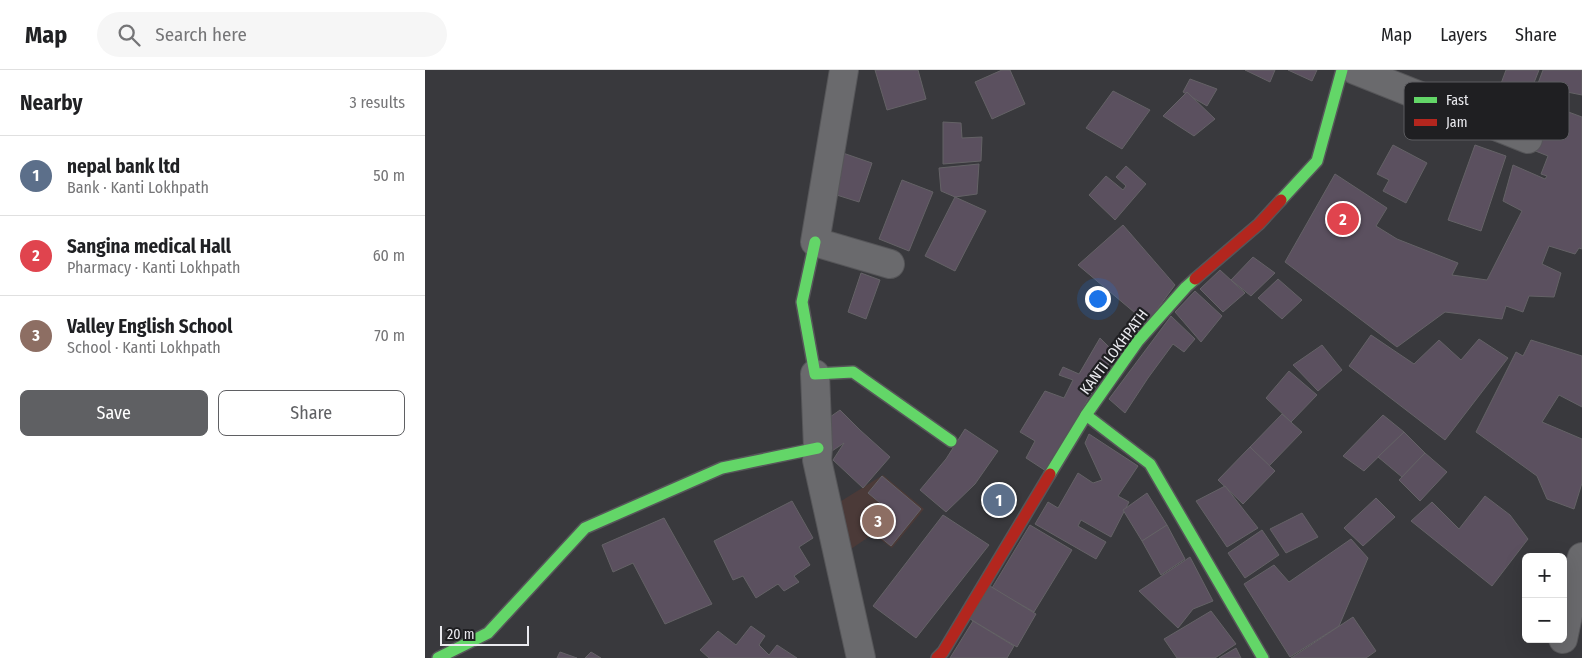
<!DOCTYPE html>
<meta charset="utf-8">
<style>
body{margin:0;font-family:"Fira Sans Condensed",sans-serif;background:#f6f6f6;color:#202124}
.controls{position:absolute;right:15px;bottom:15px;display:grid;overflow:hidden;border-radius:8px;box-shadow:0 5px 20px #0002}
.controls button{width:45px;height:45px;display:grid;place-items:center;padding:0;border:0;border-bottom:1px solid #e0e0e0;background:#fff;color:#202124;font:25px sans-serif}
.scale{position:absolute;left:15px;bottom:12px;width:89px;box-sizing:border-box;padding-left:5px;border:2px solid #eaeaef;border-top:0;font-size:14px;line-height:18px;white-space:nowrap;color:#eaeaef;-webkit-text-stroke:4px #1f1f22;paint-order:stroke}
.you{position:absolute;left:672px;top:228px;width:18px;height:18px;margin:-12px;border:4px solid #fff;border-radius:50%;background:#1a73e8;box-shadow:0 0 0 8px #1a73e833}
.badge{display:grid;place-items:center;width:32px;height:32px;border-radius:50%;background:#5f6063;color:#fff;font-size:16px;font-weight:700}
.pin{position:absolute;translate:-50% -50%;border:2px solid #fff;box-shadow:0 1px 5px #0006}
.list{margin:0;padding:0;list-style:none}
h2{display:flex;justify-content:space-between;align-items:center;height:65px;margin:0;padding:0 20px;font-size:21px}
h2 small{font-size:16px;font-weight:400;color:#757577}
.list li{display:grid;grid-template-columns:32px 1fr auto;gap:15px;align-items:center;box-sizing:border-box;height:80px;padding:0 20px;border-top:1px solid #e0e0e0}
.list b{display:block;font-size:19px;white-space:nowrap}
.list p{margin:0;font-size:16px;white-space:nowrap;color:#757577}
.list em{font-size:16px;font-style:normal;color:#757577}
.actions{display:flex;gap:10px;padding:15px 20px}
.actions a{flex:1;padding:11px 0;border:1px solid #5f6063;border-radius:8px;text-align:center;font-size:18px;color:#5f6063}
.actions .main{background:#5f6063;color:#fff}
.icon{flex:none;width:28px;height:28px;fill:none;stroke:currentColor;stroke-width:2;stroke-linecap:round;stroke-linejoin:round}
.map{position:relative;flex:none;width:1157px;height:588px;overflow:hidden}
header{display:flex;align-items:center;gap:30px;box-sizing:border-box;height:70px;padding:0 25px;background:#fff;border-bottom:1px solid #e0e0e0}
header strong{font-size:24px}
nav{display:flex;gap:28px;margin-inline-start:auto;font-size:18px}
.search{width:350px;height:45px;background:#f6f6f6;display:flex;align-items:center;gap:12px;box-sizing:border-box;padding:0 18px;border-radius:28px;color:#757577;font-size:19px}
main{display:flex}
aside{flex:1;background:#fff}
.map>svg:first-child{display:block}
.education{fill:#4b3a38}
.building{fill:#5b505f;stroke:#646266}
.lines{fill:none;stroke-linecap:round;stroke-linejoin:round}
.street-casing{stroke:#565659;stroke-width:30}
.fast-casing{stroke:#565659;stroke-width:14}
.jam-casing{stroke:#565659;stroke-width:14}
.street{stroke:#6a6a6d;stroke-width:28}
.fast{stroke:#63d668;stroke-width:11}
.jam{stroke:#b3261e;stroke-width:11}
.labels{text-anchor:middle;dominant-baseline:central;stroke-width:4.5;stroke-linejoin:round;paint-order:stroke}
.street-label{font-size:15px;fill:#eaeaef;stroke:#1f1f22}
.key{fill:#1f1f22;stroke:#5c5c60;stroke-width:1}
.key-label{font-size:14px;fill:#eaeaef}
</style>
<header>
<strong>Map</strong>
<div class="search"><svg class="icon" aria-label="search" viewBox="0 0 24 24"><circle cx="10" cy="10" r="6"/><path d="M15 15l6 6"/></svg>Search here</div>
<nav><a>Map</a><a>Layers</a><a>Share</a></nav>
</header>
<main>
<aside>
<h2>Nearby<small>3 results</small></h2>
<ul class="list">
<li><span class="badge" style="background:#5c6f8a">1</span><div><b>nepal bank ltd</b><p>Bank · Kanti Lokhpath</p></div><em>50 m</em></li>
<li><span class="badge" style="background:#e0444e">2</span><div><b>Sangina medical Hall</b><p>Pharmacy · Kanti Lokhpath</p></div><em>60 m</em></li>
<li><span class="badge" style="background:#8d6e63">3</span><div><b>Valley English School</b><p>School · Kanti Lokhpath</p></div><em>70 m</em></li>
</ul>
<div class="actions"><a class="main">Save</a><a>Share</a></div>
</aside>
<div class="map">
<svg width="1157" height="588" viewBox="0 0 1157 588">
<rect width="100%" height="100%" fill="#39393d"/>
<!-- education -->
<polygon class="education" points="458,405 499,439 467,478 448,464 426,479 413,433"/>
<!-- building -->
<g class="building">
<polygon points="450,0 493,0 501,29 462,40"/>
<polygon points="577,0 585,0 600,34 567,49 550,12"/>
<polygon points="820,0 850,0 845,12"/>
<polygon points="863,0 892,0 887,11"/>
<polygon points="1081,0 1114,0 1094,51 1067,38"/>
<polygon points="1118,0 1157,0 1157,25 1112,16"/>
<polygon points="765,9 792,19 782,36 758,22"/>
<polygon points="688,21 725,40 697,79 661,58"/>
<polygon points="762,22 790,49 769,66 738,46"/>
<polygon points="1138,40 1157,47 1157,179 1154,178 1150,184 1124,176 1117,194 1136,203 1129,227 1104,226 1098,242 1081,236 1077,249 1020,242 972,277 860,192 910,104 962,138 951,156 972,169 1033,193 1027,205 1062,210 1097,141 1078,131 1088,95 1120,109 1122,106 1116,104 1123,86 1108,80 1116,57 1130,62"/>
<polygon points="518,52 536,53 537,68 557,67 556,91 518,94"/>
<polygon points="968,75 1002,93 981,133 958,121 964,110 952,104"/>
<polygon points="1050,75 1081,86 1056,161 1023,150"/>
<polygon points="415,82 447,93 434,132 402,122"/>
<polygon points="554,94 552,124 530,127 516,121 514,98"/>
<polygon points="701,96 721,114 690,150 664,125 681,106 698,120 701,116 691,107"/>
<polygon points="477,110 508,122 484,181 454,169"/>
<polygon points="530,127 561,141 530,201 500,186"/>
<polygon points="698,155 750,215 722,253 653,195"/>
<polygon points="828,187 850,203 826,226 806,210"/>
<polygon points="795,200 820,223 798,242 775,219"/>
<polygon points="436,203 455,210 441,249 423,242"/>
<polygon points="853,209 877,230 857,249 833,228"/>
<polygon points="770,221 797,246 776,272 750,242"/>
<polygon points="746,246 770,269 759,282 748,274 723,308 700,343 684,329"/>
<polygon points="946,265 989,294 1014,270 1036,290 1054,269 1083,288 1020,370 924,296"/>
<polygon points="675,268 690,283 621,401 601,388 610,371 595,362 620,321 639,328 648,310 634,305 638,297 654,304"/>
<polygon points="1106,270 1157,286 1157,337 1134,325 1117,352 1157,369 1157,413 1149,439 1122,429 1112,406 1051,362 1091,282 1098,286"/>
<polygon points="897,275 917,300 893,321 868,295"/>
<polygon points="864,301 892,325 866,352 841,328"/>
<polygon points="415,340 435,360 465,387 438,418 408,390 419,373 401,385 395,354"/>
<polygon points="857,344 877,362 844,396 825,377"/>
<polygon points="958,345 979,362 939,401 918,386"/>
<polygon points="540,359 573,381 550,414 521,442 495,420 521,389"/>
<polygon points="979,362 1000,383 977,407 953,387"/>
<polygon points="664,364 713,396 693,426 704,432 686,467 656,450 653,456 681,472 671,489 610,454 623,432 633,438 653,403 668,413 677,410 660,373"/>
<polygon points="825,377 850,401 818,434 793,410"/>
<polygon points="1000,383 1022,402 995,431 974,410"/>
<polygon points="457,406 496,439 466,476 449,462 466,442 443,423"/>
<polygon points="800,416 833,458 802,477 771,431"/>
<polygon points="722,423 742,455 717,471 698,440"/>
<polygon points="1060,426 1085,445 1103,469 1067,516 986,451 1007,432 1034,459"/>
<polygon points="951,428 970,447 938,476 919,458"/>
<polygon points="367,431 388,468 374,477 385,495 369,506 374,512 359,521 353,514 331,528 318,506 308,510 289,471"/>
<polygon points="877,443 893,467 861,483 845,459"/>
<polygon points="518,445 564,475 491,568 448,536"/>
<polygon points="239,448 287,534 240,554 208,493 188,502 177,475"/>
<polygon points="605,455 647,480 609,542 567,518"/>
<polygon points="742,455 760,489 736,505 717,471"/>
<polygon points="837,460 854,485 820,508 803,483"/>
<polygon points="926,469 943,488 914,556 865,587 819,514 849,495 864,512"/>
<polygon points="765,487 788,531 768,539 753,558 714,521"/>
<polygon points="565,516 611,544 592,577 545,549"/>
<polygon points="786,541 811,574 790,588 752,588 739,569"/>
<polygon points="928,547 951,581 941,588 866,588"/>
<polygon points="548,551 589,576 582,588 525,588"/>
<polygon points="326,556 340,566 334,575 344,585 352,575 372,588 284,588 275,580 293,561 311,575"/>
<polygon points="811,578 816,588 794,588"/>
<polygon points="135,582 152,588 132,588"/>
<polygon points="166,582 176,588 160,588"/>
</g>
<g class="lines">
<!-- street casing -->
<g class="street-casing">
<g id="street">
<polyline points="419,0 390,172 465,194"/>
<polyline points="930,0 1103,69"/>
<polyline points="390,304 393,378 392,390 436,588"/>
<polyline points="1138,569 1150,512 1157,487"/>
</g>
</g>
<!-- fast casing -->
<g class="fast-casing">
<g id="fast">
<polyline points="856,130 892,91 917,0"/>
<polyline points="390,172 377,232 390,304 428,302 526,371"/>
<polyline points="770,209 761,217 713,271 661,345 725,394 838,588"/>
<polyline points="625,404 661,345"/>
<polyline points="13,588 63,563 160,458 297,398 393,378"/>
</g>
</g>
<!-- jam casing -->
<g class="jam-casing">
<g id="jam">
<polyline points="770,209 834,154 856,130"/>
<polyline points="512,588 518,582 625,404"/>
</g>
</g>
<!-- street -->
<use href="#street" class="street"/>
<!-- fast -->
<use href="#fast" class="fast"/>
<!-- jam -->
<use href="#jam" class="jam"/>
</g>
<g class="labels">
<!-- street labels -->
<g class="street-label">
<text transform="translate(689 282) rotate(-53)">KANTI LOKHPATH</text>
</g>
</g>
<!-- legend -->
<rect x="979" y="12" width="165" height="58" rx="8" class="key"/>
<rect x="989" y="27" width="23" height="6" fill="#63d668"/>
<rect x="989" y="49" width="23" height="7" fill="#b3261e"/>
<g class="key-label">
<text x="1021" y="35">Fast</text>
<text x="1021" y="57">Jam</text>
</g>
</svg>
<div class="controls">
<button>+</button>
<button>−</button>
</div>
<div class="scale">20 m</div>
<div class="you"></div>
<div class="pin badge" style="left:574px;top:430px;background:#5c6f8a">1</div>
<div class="pin badge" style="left:918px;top:149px;background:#e0444e">2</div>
<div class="pin badge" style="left:453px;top:451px;background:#8d6e63">3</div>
</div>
</main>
